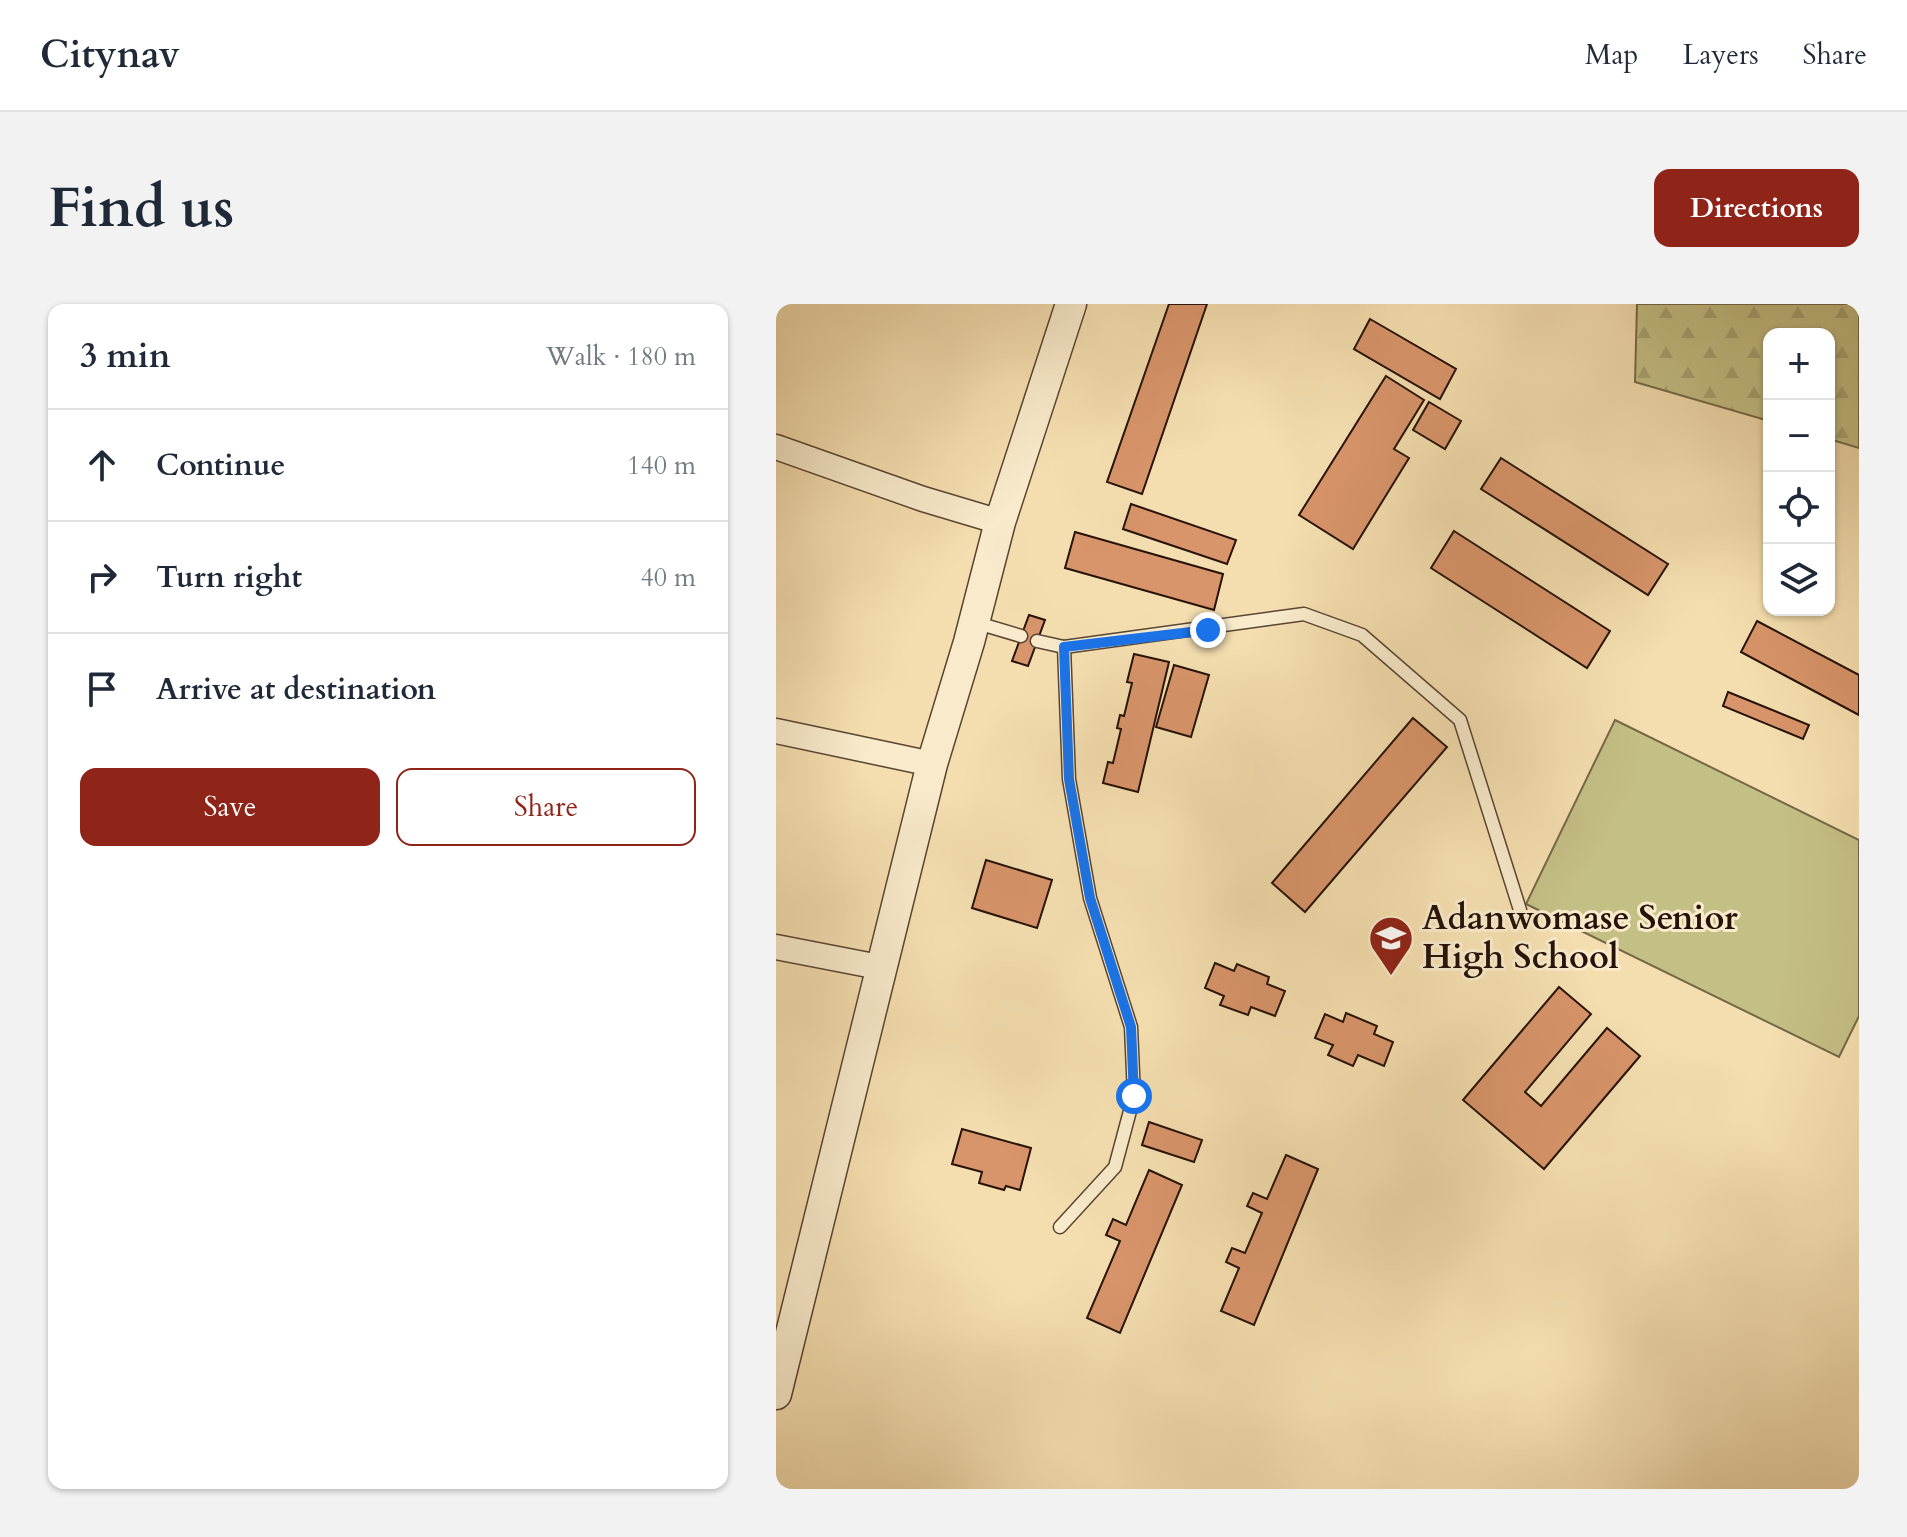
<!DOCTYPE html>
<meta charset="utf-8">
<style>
body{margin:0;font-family:Cardo,serif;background:#f2f2f3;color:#1f2937}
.controls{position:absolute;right:24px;top:24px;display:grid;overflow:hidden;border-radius:16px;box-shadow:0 2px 6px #0004}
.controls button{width:72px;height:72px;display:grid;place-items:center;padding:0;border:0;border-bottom:2px solid #e0e1e3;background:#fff;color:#1f2937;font:40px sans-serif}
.stop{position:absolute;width:24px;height:24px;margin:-18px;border:6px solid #1a73e8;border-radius:50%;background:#fff}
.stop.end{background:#1a73e8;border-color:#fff;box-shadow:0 2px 8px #0008}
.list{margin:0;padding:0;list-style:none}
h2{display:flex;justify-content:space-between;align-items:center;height:104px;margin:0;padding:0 32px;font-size:34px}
h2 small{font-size:26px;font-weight:400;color:#747a83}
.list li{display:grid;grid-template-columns:52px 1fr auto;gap:24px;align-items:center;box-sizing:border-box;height:112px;padding:0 32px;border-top:2px solid #e0e1e3}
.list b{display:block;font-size:30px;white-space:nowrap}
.list em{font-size:26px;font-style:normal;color:#747a83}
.actions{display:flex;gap:16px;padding:24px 32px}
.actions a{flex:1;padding:18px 0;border:2px solid #8f2418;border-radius:16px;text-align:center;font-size:28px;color:#8f2418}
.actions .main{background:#8f2418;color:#fff}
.icon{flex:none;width:44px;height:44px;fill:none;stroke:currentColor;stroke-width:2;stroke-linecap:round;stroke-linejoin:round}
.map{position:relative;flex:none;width:1083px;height:1185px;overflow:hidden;border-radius:16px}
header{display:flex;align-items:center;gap:48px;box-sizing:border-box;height:112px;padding:0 40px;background:#fff;border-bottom:2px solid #e0e1e3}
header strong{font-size:38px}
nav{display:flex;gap:44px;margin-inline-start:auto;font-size:28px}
.intro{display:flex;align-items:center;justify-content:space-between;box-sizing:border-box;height:192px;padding:0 48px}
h1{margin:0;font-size:56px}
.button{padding:20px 36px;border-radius:16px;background:#8f2418;color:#fff;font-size:28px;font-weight:700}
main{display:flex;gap:48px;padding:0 48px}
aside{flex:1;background:#fff;border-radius:16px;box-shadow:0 2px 6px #0004}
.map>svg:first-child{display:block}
.forest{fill:url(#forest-firs);stroke:#756846;stroke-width:2}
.pitch{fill:#c4bf85;stroke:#756846;stroke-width:2}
.building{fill:#d8946a;stroke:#261208;stroke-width:2}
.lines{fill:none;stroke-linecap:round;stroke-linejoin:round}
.service-casing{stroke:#5a4532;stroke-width:15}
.minor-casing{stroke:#5a4532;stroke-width:27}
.tertiary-casing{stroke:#5a4532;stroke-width:33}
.service{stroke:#f8eacb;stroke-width:12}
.minor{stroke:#f8eacb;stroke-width:24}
.tertiary{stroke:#f8eacb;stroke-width:30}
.route{stroke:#1a73e8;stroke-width:10}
.labels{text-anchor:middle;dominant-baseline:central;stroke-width:6;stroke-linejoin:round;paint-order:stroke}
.poi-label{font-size:34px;font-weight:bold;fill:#261208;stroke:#f8eacb;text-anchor:start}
</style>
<header>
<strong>Citynav</strong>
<nav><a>Map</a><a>Layers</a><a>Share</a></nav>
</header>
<div class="intro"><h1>Find us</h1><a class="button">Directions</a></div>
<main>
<aside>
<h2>3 min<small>Walk · 180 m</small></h2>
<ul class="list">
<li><svg class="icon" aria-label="ahead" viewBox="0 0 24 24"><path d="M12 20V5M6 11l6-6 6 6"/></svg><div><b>Continue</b></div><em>140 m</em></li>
<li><svg class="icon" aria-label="right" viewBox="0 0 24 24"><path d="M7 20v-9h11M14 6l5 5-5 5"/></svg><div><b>Turn right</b></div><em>40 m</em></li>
<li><svg class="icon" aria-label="arrive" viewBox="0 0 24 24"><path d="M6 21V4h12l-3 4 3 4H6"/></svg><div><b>Arrive at destination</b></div></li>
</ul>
<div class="actions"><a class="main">Save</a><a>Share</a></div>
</aside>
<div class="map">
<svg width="1083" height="1185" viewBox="0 0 1083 1185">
<defs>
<pattern id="forest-firs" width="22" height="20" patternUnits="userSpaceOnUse" patternTransform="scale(2)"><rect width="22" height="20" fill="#c4bf85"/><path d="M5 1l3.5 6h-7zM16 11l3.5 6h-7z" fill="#a8a371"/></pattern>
</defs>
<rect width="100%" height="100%" fill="#f4deaf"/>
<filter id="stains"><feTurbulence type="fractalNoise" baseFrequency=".0025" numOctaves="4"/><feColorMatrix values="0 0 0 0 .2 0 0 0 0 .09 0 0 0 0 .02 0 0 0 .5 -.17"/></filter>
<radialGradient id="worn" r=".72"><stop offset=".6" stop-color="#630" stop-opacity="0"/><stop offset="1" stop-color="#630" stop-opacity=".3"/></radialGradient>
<!-- forest -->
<polygon class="forest" points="861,0 1083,0 1083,144 1053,135 1053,30 993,30 993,117 859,78"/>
<!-- pitch -->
<polygon class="pitch" points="839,416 1083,536 1083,712 1063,753 750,600"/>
<!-- building -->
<g class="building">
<polygon points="393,0 431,0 366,190 331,178"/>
<polygon points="594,15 680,65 664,95 578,45"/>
<polygon points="610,72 648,96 618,145 633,154 577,245 523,211"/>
<polygon points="653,98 685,117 669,145 637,126"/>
<polygon points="725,154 892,260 872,291 705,185"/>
<polygon points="355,200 460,236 451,260 347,225"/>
<polygon points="678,227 834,327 811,364 655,264"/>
<polygon points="299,228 447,270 438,306 289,264"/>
<polygon points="253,311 269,316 252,362 236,357"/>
<polygon points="981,317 1083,371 1083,411 965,348"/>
<polygon points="358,350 393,358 362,488 327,479 332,458 337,459 345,425 341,424 344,411 348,412 356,379 351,378"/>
<polygon points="398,361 433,371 415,433 380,423"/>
<polygon points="952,388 1033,421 1027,435 947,402"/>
<polygon points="637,414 671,443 529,608 496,579"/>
<polygon points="210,556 276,576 261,624 196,604"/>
<polygon points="439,659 458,667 461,660 493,673 491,680 509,687 499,712 475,703 472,711 444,701 448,692 429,684"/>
<polygon points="783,683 815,710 749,788 765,802 831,724 864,752 768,865 687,796"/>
<polygon points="570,709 601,722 598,730 617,738 608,762 582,751 577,762 552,751 557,741 539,734 549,710 567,718"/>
<polygon points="373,818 426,836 418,858 366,841"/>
<polygon points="186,825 255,844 244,886 230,882 228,886 203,879 206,868 176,860"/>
<polygon points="510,851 542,865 478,1021 445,1007 463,964 450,958 456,944 469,949 486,909 471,902 477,889 491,895"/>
<polygon points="373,866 406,881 344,1029 311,1014 344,937 330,931 337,915 350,921"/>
</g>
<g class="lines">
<!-- service casing -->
<g class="service-casing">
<g id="service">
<polyline points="198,318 245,332"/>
<polyline points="261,337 288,343 528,310 586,331 684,416 744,606"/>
<polyline points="284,923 339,863 358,792 355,723 314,594 293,475 288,343"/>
</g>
</g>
<!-- minor casing -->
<g class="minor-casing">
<g id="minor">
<polyline points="0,143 147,195 224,218"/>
<polyline points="0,427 156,460"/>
<polyline points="0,643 103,663"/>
</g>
</g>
<!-- tertiary casing -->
<g class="tertiary-casing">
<polyline id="tertiary" points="0,1090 156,460 193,338 224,218 295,0"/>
</g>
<!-- service -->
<use href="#service" class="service"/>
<!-- minor -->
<use href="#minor" class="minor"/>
<!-- tertiary -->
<use href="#tertiary" class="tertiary"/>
</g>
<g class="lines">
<!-- route -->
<polyline class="route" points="358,792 355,723 314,594 293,475 288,343 432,326"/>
</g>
<!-- icons -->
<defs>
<g id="school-pin" transform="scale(2.3)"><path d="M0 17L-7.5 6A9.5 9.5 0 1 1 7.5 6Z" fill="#8f2418" stroke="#f8eacb"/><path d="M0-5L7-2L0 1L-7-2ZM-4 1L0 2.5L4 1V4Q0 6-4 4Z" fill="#fff"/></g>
</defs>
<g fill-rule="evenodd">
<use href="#school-pin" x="615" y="634"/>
</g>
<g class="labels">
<!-- poi labels -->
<g class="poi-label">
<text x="646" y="614">Adanwomase Senior<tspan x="646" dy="39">High School</tspan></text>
</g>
</g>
<rect width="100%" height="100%" filter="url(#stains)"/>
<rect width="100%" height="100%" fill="url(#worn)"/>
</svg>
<div class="controls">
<button>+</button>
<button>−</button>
<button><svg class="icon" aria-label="locate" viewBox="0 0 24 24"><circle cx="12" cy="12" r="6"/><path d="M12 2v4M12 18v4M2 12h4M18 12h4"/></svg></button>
<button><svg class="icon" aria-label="layers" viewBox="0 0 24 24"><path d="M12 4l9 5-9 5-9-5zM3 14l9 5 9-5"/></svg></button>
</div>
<div class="stop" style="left:358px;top:792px"></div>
<div class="stop end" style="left:432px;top:326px"></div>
</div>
</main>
